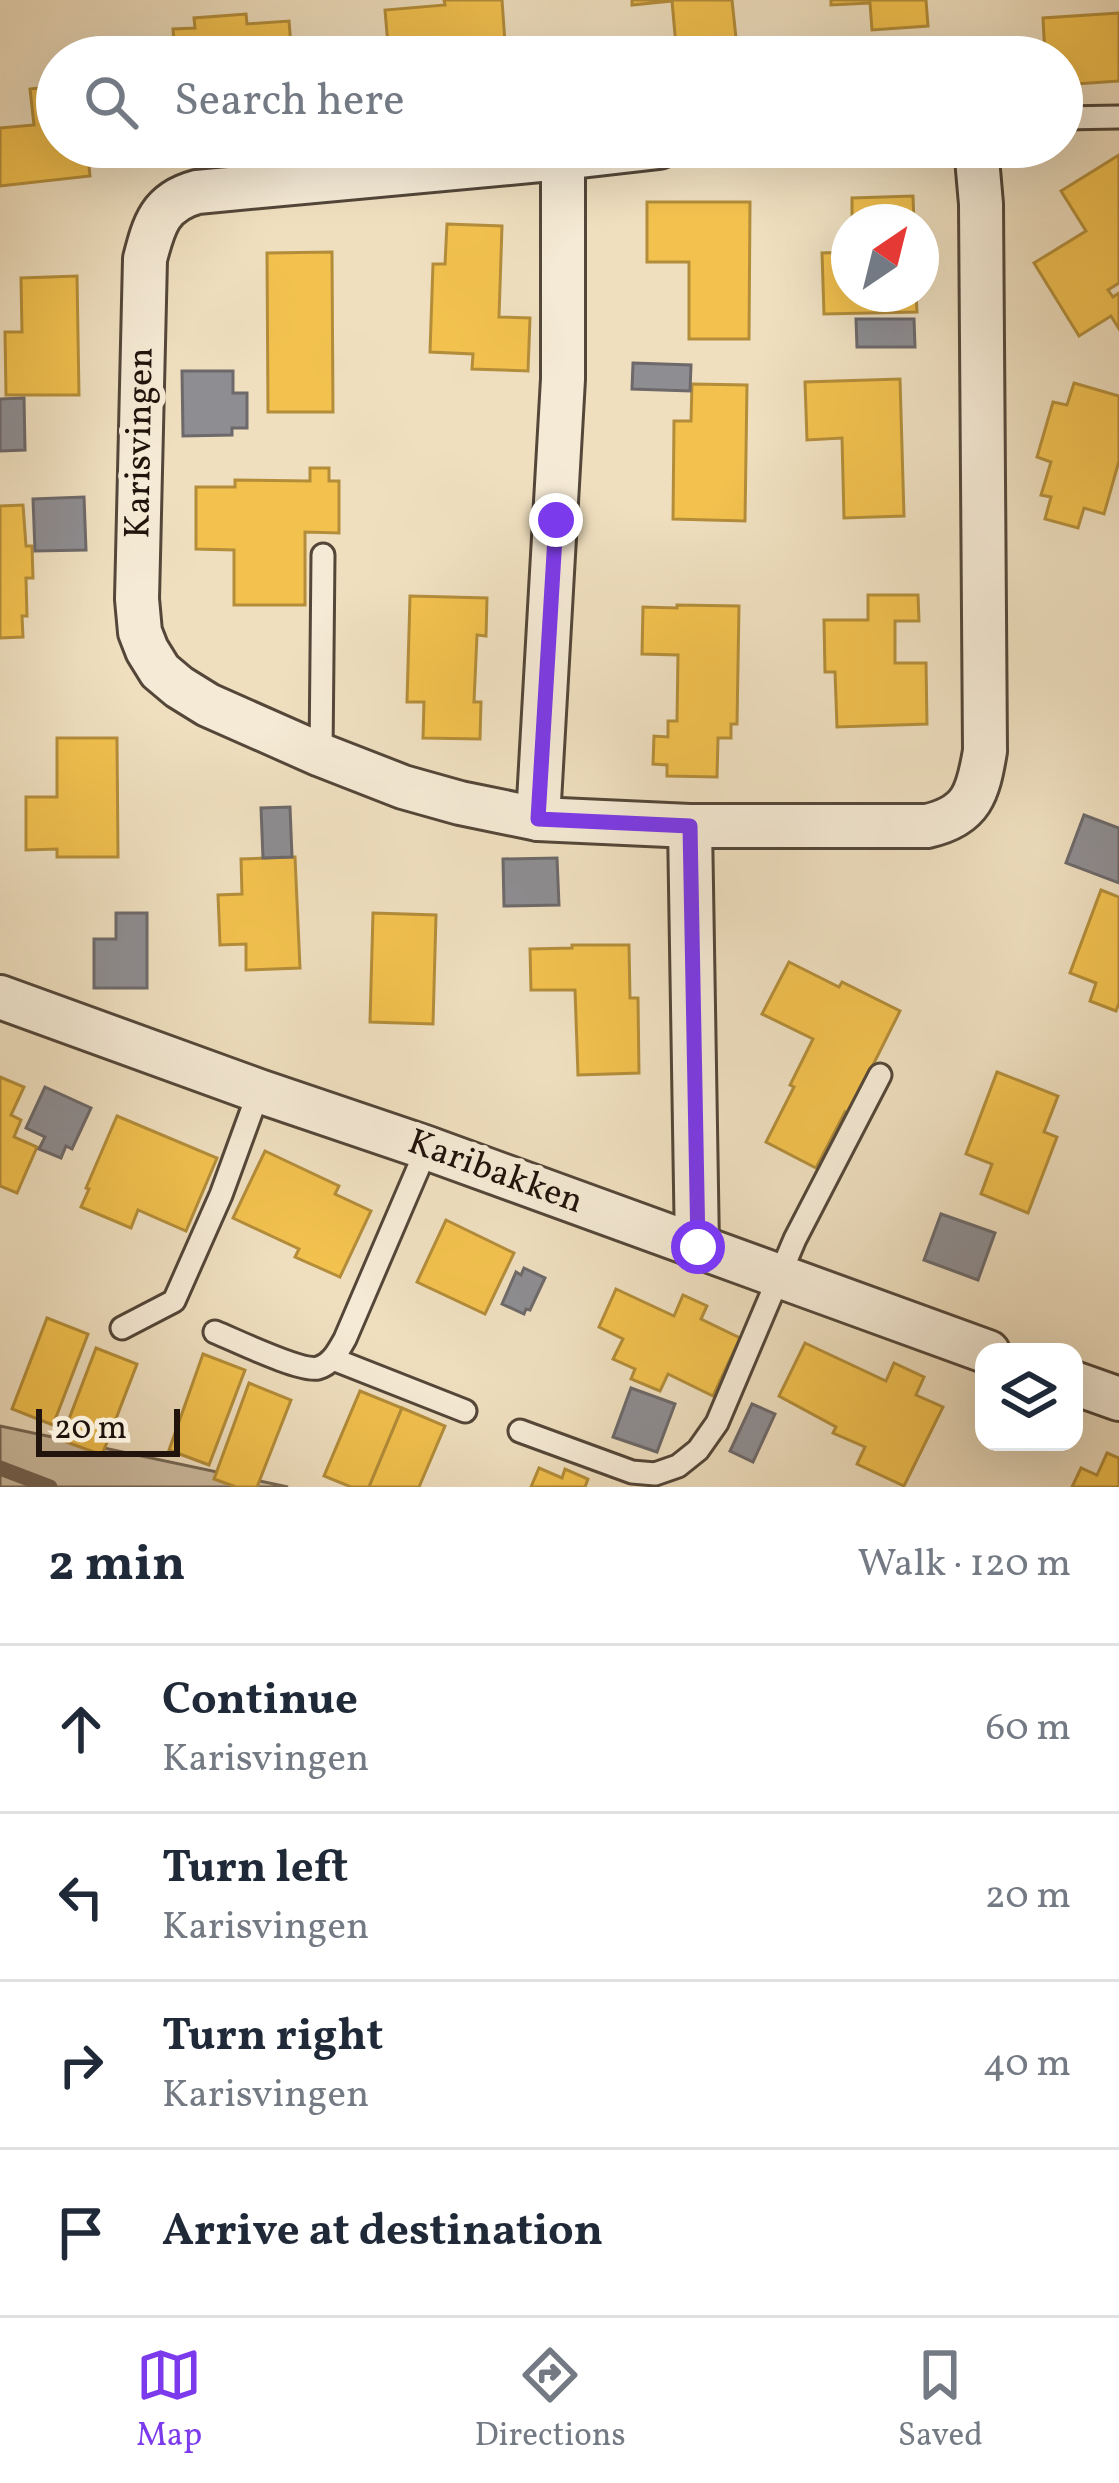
<!DOCTYPE html>
<meta charset="utf-8">
<style>
body{margin:0;font-family:Vollkorn,serif;background:#f6f6f7;color:#1f2937}
.controls{position:absolute;right:36px;bottom:36px;display:grid;overflow:hidden;border-radius:24px;box-shadow:0 12px 48px #0002}
.controls button{width:108px;height:108px;display:grid;place-items:center;padding:0;border:0;border-bottom:3px solid #e0e1e3;background:#fff;color:#1f2937;font:60px sans-serif}
.compass{position:absolute;left:831px;top:204px;width:108px;height:108px;border-radius:50%;background:#fff;box-shadow:0 12px 48px #0002;rotate:35deg}
.scale{position:absolute;left:36px;bottom:30px;width:144px;box-sizing:border-box;padding-left:12px;border:6px solid #21140c;border-top:0;font-size:33px;line-height:42px;white-space:nowrap;color:#21140c;-webkit-text-stroke:9px #f5ead5;paint-order:stroke}
.stop{position:absolute;width:36px;height:36px;margin:-27px;border:9px solid #7c3aed;border-radius:50%;background:#fff}
.stop.end{background:#7c3aed;border-color:#fff;box-shadow:0 3px 12px #0008}
.list{margin:0;padding:0;list-style:none}
h2{display:flex;justify-content:space-between;align-items:center;height:156px;margin:0;padding:0 48px;font-size:51px}
h2 small{font-size:39px;font-weight:400;color:#747a83}
.list li{display:grid;grid-template-columns:78px 1fr auto;gap:36px;align-items:center;box-sizing:border-box;height:168px;padding:0 48px;border-top:3px solid #e0e1e3}
.list b{display:block;font-size:45px;white-space:nowrap}
.list p{margin:0;font-size:39px;white-space:nowrap;color:#747a83}
.list em{font-size:39px;font-style:normal;color:#747a83}
.icon{flex:none;width:66px;height:66px;fill:none;stroke:currentColor;stroke-width:2;stroke-linecap:round;stroke-linejoin:round}
.map{position:relative;flex:none;width:1119px;height:1487px;overflow:hidden}
.search{position:absolute;background:#fff;box-shadow:0 12px 48px #0002;left:36px;right:36px;top:36px;height:132px;display:flex;align-items:center;gap:30px;box-sizing:border-box;padding:0 42px;border-radius:66px;color:#747a83;font-size:45px}
.sheet{height:828px;background:#fff}
nav{display:flex;justify-content:space-around;align-items:center;box-sizing:border-box;height:168px;border-top:3px solid #e0e1e3;background:#fff;font-size:33px;color:#747a83}
nav a{display:grid;justify-items:center;gap:6px}
nav .on{color:#7c3aed}
.map>svg:first-child{display:block}
.green{fill:#ccbca1;stroke:#766856;stroke-width:3}
.homes{fill:#f2c14e;stroke:#b38d3a;stroke-width:3}
.industry{fill:#8d8d92;stroke:#6d696a;stroke-width:3}
.lines{fill:none;stroke-linecap:round;stroke-linejoin:round}
.stream{stroke:#736453;stroke-width:15}
.lane-casing{stroke:#544739;stroke-width:27}
.street-casing{stroke:#544739;stroke-width:48}
.lane{stroke:#f5ead5;stroke-width:21}
.street{stroke:#f5ead5;stroke-width:42}
.route{stroke:#7c3aed;stroke-width:15}
.labels{text-anchor:middle;dominant-baseline:central;stroke-width:12;stroke-linejoin:round;paint-order:stroke}
.street-label{font-size:36px;fill:#21140c;stroke:#f5ead5}
</style>
<div class="map">
<svg width="1119" height="1487" viewBox="0 0 1119 1487">
<rect width="100%" height="100%" fill="#efdfbf"/>
<filter id="stains"><feTurbulence type="fractalNoise" baseFrequency=".00167" numOctaves="4"/><feColorMatrix values="0 0 0 0 .2 0 0 0 0 .09 0 0 0 0 .02 0 0 0 .5 -.17"/></filter>
<radialGradient id="worn" r=".72"><stop offset=".6" stop-color="#630" stop-opacity="0"/><stop offset="1" stop-color="#630" stop-opacity=".3"/></radialGradient>
<!-- green -->
<polygon class="green" points="0,1426 288,1487 0,1487"/>
<!-- homes -->
<g class="homes">
<polygon points="444,0 502,0 506,57 389,57 385,10 445,5"/>
<polygon points="632,0 732,0 738,57 677,57 672,1 632,5"/>
<polygon points="831,0 926,0 928,26 872,30 870,3 831,5"/>
<polygon points="1119,13 1119,81 1062,85 1062,57 1045,57 1043,18"/>
<polygon points="246,14 247,24 289,21 292,57 175,57 173,29 195,28 194,18"/>
<polygon points="57,86 57,147 87,147 90,176 0,186 0,128 34,125 30,89"/>
<polygon points="1119,155 1119,283 1108,290 1113,297 1119,293 1119,329 1111,316 1079,336 1034,263 1086,231 1061,191"/>
<polygon points="913,196 914,222 852,222 852,198"/>
<polygon points="647,202 750,202 749,339 689,339 689,262 647,262"/>
<polygon points="447,224 502,226 499,317 530,318 528,371 472,369 473,354 430,352 433,264 445,264"/>
<polygon points="332,252 333,412 268,412 267,253"/>
<polygon points="849,252 849,294 916,294 917,312 824,314 822,253"/>
<polygon points="77,276 79,395 6,395 5,332 22,332 21,278"/>
<polygon points="900,379 904,516 844,518 842,438 807,440 805,382"/>
<polygon points="1074,383 1119,396 1119,461 1104,514 1084,508 1078,528 1045,519 1051,497 1041,495 1051,462 1037,457 1053,402 1067,405"/>
<polygon points="692,384 747,385 745,521 673,519 674,421 691,421"/>
<polygon points="310,468 329,468 329,481 339,481 339,533 305,532 305,605 234,605 234,550 196,549 196,487 235,487 235,480 310,481"/>
<polygon points="23,505 26,546 32,546 33,578 26,578 27,616 22,616 23,637 0,638 0,506"/>
<polygon points="868,595 918,595 919,621 895,621 895,663 926,663 927,724 837,727 835,672 825,672 824,620 868,620"/>
<polygon points="410,596 487,598 486,636 477,635 474,702 481,702 480,739 423,738 424,702 407,702"/>
<polygon points="677,605 739,606 737,724 731,724 731,738 718,738 717,777 667,776 667,765 653,764 654,736 668,737 668,721 677,721 678,655 642,654 643,607 677,608"/>
<polygon points="57,738 117,738 118,857 57,857 57,849 26,850 26,797 57,797"/>
<polygon points="292,857 295,857 300,968 246,970 246,944 220,945 218,895 242,894 241,859"/>
<polygon points="1101,890 1119,897 1119,1003 1116,1011 1090,1001 1096,983 1070,973"/>
<polygon points="373,913 436,915 433,1024 370,1022"/>
<polygon points="572,945 629,945 630,998 638,998 639,1073 578,1075 575,990 531,990 530,949 572,948"/>
<polygon points="789,962 839,987 842,982 900,1011 848,1115 845,1112 816,1168 766,1142 794,1087 790,1085 813,1039 762,1014"/>
<polygon points="997,1072 1058,1096 1044,1132 1057,1137 1028,1213 981,1194 992,1164 966,1154"/>
<polygon points="0,1077 24,1087 11,1115 21,1120 14,1137 37,1147 17,1193 0,1186"/>
<polygon points="117,1116 217,1158 186,1231 138,1210 131,1228 81,1207 89,1189 86,1188"/>
<polygon points="265,1151 339,1186 335,1194 371,1211 340,1277 295,1257 299,1249 233,1218"/>
<polygon points="446,1220 514,1253 485,1314 417,1282"/>
<polygon points="616,1289 674,1316 683,1295 707,1306 701,1319 740,1338 713,1396 668,1374 660,1391 631,1379 635,1369 613,1359 623,1339 599,1327"/>
<polygon points="47,1318 88,1334 53,1425 12,1409"/>
<polygon points="805,1343 886,1381 894,1363 924,1377 916,1395 943,1407 904,1486 857,1464 865,1447 833,1433 836,1427 779,1396"/>
<polygon points="96,1348 137,1364 102,1455 61,1440"/>
<polygon points="203,1354 245,1370 209,1465 169,1450"/>
<polygon points="249,1383 291,1400 257,1487 236,1487 214,1479"/>
<polygon points="360,1391 402,1408 369,1487 351,1487 324,1476"/>
<polygon points="402,1408 445,1426 419,1487 369,1487"/>
<polygon points="1107,1453 1119,1458 1119,1487 1072,1487 1081,1468 1097,1475"/>
<polygon points="539,1468 562,1478 565,1469 588,1479 585,1487 531,1487"/>
</g>
<!-- industry -->
<g class="industry">
<polygon points="856,319 914,319 915,347 857,347"/>
<polygon points="633,363 691,365 690,391 632,389"/>
<polygon points="182,371 233,371 233,393 247,393 247,428 232,428 232,435 183,436"/>
<polygon points="24,398 25,450 0,451 0,399"/>
<polygon points="84,497 86,550 35,551 33,499"/>
<polygon points="290,807 292,857 263,858 261,808"/>
<polygon points="1084,815 1119,828 1119,883 1066,863"/>
<polygon points="557,858 559,905 504,906 503,859"/>
<polygon points="116,913 147,913 147,988 94,988 94,939 116,939"/>
<polygon points="45,1087 91,1108 72,1149 66,1146 61,1158 39,1149 45,1137 26,1128"/>
<polygon points="941,1214 995,1233 978,1280 924,1260"/>
<polygon points="524,1268 545,1278 530,1310 526,1309 524,1314 502,1304 516,1272 521,1275"/>
<polygon points="631,1388 675,1404 657,1452 613,1437"/>
<polygon points="752,1404 775,1414 753,1462 730,1451"/>
</g>
<g class="lines">
<!-- stream -->
<polyline class="stream" points="0,1468 50,1487"/>
<!-- lane casing -->
<g class="lane-casing">
<g id="lane">
<polyline points="1062,118 1119,117"/>
<polyline points="321,755 323,555"/>
<polyline points="122,1328 174,1301 221,1195 259,1091"/>
<path d="M215 1332C235 1340 300 1372 318 1368 332 1364 338 1351 345 1339L427 1148"/>
<polyline points="333,1359 465,1411"/>
<polyline points="520,1431 632,1472 655,1474 678,1466 698,1450 717,1423 795,1239 880,1075"/>
</g>
</g>
<!-- street casing -->
<g class="street-casing">
<g id="street">
<path d="M659 147 563 158 197 192C160 202 154 224 145 259L137 599 140 632 147 650 160 671 179 687 208 705 321 755 403 787 460 803 538 819 690 826H927C972 816 978 793 985 751L981 204 976 147"/>
<polyline points="538,819 563,379 563,158"/>
<polyline points="690,826 697,1247"/>
<polyline points="0,997 259,1091 427,1148 988,1352"/>
<polyline points="1074,1383 1119,1399"/>
</g>
</g>
<!-- lane -->
<use href="#lane" class="lane"/>
<!-- street -->
<use href="#street" class="street"/>
</g>
<g class="lines">
<!-- route -->
<polyline class="route" points="556,520 538,819 690,826 698,1247"/>
</g>
<g class="labels">
<!-- street labels -->
<g class="street-label">
<text transform="translate(141 443) rotate(-89)">Karisvingen</text>
<text transform="translate(495 1173) rotate(20)">Karibakken</text>
</g>
</g>
<rect width="100%" height="100%" filter="url(#stains)"/>
<rect width="100%" height="100%" fill="url(#worn)"/>
</svg>
<div class="controls">
<button><svg class="icon" aria-label="layers" viewBox="0 0 24 24"><path d="M12 4l9 5-9 5-9-5zM3 14l9 5 9-5"/></svg></button>
</div>
<svg class="compass" viewBox="-18 -18 36 36"><path d="M0-13l5 13h-10z" fill="#e53935"/><path d="M0 13l5-13h-10z" fill="#747a83"/></svg>
<div class="scale">20 m</div>
<div class="stop" style="left:698px;top:1247px"></div>
<div class="stop end" style="left:556px;top:520px"></div>
<div class="search"><svg class="icon" aria-label="search" viewBox="0 0 24 24"><circle cx="10" cy="10" r="6"/><path d="M15 15l6 6"/></svg>Search here</div>
</div>
<section class="sheet">
<h2>2 min<small>Walk · 120 m</small></h2>
<ul class="list">
<li><svg class="icon" aria-label="ahead" viewBox="0 0 24 24"><path d="M12 20V5M6 11l6-6 6 6"/></svg><div><b>Continue</b><p>Karisvingen</p></div><em>60 m</em></li>
<li><svg class="icon" aria-label="left" viewBox="0 0 24 24"><path d="M17 20v-9H6M10 6l-5 5 5 5"/></svg><div><b>Turn left</b><p>Karisvingen</p></div><em>20 m</em></li>
<li><svg class="icon" aria-label="right" viewBox="0 0 24 24"><path d="M7 20v-9h11M14 6l5 5-5 5"/></svg><div><b>Turn right</b><p>Karisvingen</p></div><em>40 m</em></li>
<li><svg class="icon" aria-label="arrive" viewBox="0 0 24 24"><path d="M6 21V4h12l-3 4 3 4H6"/></svg><div><b>Arrive at destination</b></div></li>
</ul>
</section>
<nav>
<a class="on"><svg class="icon" aria-label="map" viewBox="0 0 24 24"><path d="M3 6l6-2 6 2 6-2v14l-6 2-6-2-6 2zM9 4v14M15 6v14"/></svg>Map</a>
<a><svg class="icon" aria-label="directions" viewBox="0 0 24 24"><path d="M12 3l9 9-9 9-9-9zM9 14v-3h6M13 9l2 2-2 2"/></svg>Directions</a>
<a><svg class="icon" aria-label="saved" viewBox="0 0 24 24"><path d="M7 4h10v16l-5-4-5 4z"/></svg>Saved</a>
</nav>
